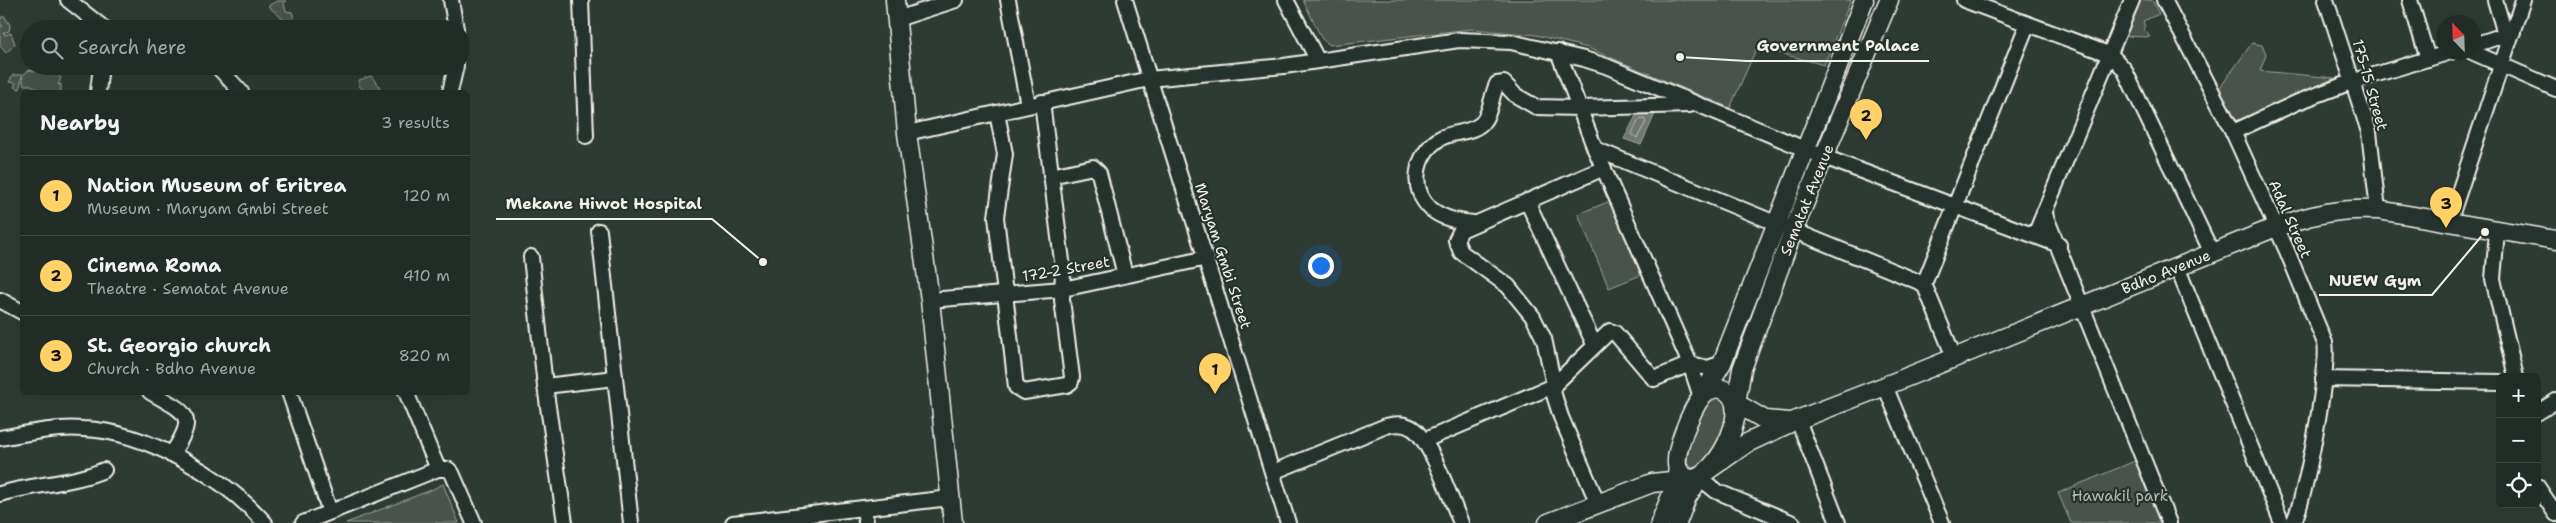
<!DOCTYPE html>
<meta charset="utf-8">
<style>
body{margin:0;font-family:"Shantell Sans",sans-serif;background:#2a342f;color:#f1f3f6}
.controls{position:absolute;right:15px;bottom:15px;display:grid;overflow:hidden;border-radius:8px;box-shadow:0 5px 20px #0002}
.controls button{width:45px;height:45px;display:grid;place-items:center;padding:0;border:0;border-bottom:1px solid #3f4844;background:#222c27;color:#f1f3f6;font:25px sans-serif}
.compass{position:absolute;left:2436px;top:15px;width:45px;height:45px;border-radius:50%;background:#222c27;box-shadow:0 5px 20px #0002;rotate:337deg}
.you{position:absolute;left:1320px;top:265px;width:18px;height:18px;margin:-12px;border:4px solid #fff;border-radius:50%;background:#1a73e8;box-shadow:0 0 0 8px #1a73e833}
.badge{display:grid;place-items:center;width:32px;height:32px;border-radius:50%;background:#ffd166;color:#111;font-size:16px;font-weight:700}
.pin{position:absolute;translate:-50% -41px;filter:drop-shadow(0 1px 2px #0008)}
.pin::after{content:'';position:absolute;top:26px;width:18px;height:15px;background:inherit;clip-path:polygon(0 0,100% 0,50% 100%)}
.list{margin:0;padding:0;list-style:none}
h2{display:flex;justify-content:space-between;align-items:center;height:65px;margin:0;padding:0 20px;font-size:21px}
h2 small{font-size:16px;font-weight:400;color:#a2a7a7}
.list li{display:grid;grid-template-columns:32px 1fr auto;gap:15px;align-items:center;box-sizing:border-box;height:80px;padding:0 20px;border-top:1px solid #3f4844}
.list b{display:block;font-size:19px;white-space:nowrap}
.list p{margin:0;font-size:16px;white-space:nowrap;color:#a2a7a7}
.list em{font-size:16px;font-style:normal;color:#a2a7a7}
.icon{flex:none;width:28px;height:28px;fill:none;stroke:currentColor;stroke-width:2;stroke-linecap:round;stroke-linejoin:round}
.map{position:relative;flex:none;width:2556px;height:523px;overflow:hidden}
.search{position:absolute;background:#222c27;box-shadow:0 5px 20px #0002;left:20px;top:20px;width:450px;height:55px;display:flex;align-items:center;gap:12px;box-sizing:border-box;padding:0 18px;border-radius:28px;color:#a2a7a7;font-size:19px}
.panel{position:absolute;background:#222c27;box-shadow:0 5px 20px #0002;left:20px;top:90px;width:450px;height:305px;border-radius:8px}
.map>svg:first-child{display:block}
.green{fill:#48524c;stroke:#9ea29a}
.water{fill:#6f7770;stroke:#a4a8a0}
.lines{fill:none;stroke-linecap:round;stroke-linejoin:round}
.shore{stroke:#bfc0b8;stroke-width:1}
.minor-casing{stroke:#f4f1e8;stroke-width:18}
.major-casing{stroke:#f4f1e8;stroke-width:21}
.minor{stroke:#26332d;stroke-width:14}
.major{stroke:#26332d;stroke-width:18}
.labels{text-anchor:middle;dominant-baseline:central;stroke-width:4.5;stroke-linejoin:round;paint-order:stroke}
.street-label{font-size:15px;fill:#f4f1e8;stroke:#26332d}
.park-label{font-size:15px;fill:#b8b9b1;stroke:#26332d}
.leader{fill:none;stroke:#f4f1e8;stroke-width:2}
.callout-dot{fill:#f4f1e8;stroke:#26332d;stroke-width:2}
.callout-label{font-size:16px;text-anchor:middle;font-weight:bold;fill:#f4f1e8;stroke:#26332d;stroke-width:4.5;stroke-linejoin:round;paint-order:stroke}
</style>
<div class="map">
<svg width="2556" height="523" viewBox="0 0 2556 523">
<rect width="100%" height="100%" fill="#2e3b34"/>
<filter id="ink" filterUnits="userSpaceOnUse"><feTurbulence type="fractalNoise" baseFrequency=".02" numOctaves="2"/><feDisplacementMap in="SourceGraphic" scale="10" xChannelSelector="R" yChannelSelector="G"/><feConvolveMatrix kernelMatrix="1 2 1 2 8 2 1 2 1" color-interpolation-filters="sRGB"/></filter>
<g filter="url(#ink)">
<!-- green -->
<g class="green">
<polygon points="1303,0 1851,0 1824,65 1757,47 1730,108 1588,48 1536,35 1471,29 1330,45 1322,39"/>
<polygon points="2135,0 2152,0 2159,14 2143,21 2145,27 2143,28 2150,37 2122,36"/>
<polygon points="277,1 286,1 284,4 286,11 292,12 295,20 290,25 268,6"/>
<polygon points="1,17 5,17 10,25 9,31 3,33 5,35 11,33 15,44 6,53 0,46 0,27 3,26 0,23"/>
<polygon points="2252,43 2262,45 2266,55 2260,71 2335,78 2236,122 2219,89"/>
<polygon points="54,69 61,78 58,85 61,84 61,92 42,92 31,85 24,85 22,76 20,89 14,87 16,83 9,82 13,75 23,75 29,70 48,74"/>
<polygon points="371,76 380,87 376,92 362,92 364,90 359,86 359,80"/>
<polygon points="1610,201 1641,275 1609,288 1578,214"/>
<path d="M1722 395 1732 409 1713 455 1698 468 1690 467C1675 447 1701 414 1711 397Z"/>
<polygon points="2135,461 2160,523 2071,523 2058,493"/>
<polygon points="443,484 459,523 346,523 431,490"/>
</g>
<!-- water -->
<polygon class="water" points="1637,114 1655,114 1641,145 1624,139"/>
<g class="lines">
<!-- shore -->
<polygon class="shore" points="1639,120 1644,119 1646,122 1637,138 1632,134"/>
<!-- minor casing -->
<g class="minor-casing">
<g id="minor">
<polyline points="68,0 105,29"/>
<polyline points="451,0 456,29"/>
<polyline points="581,0 586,136"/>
<polyline points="1008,0 1028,105"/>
<polyline points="1125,0 1288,523"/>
<polyline points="1286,0 1318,61"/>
<polyline points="1964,0 2111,55 2124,69 2212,253"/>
<path d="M2164 0 2233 132 2287 251 2325 343C2330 366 2305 502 2293 523"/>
<polyline points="2326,0 2369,132 2378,210"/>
<polyline points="2410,0 2428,59"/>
<polyline points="2495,0 2505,34"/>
<polyline points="897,19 956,0"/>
<polyline points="2474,45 2513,32"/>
<polyline points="1558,52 1595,149 1690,364 1701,397"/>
<polyline points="2472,52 2556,89"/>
<polyline points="217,66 241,92"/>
<polyline points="98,92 101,66"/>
<polyline points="450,92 456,66"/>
<polyline points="997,113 1005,154 996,217 1016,387 1024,392 1067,385 1071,382 1072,377 1062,300 1063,269 1042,102"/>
<polyline points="2233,132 2298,102 2354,81 2451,52"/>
<polyline points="907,133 1149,79 1284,66 1459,40 1511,42 1584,59 1606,66 1824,157 2059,245"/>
<polyline points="1595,149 1924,284"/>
<polyline points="1051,176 1093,167 1099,173 1125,275"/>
<polyline points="1527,201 1594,344"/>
<polyline points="2044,212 2169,523"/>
<polyline points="2449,222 2523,0"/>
<path d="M1474 223C1458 222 1443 219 1431 209 1409 189 1415 155 1439 139 1452 131 1471 134 1482 123 1491 113 1491 96 1497 84L1504 83 1515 95 1536 107 1580 108 1690 105"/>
<polyline points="599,231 631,523"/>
<polyline points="2497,231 2493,279 2516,377"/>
<polyline points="2035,235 2132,0"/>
<polyline points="531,257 545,386 565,523"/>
<polyline points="2177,267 2282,523"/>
<polyline points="0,300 22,312"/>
<polyline points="930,300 1063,289 1207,258"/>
<polyline points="1954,357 1924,284 2027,25"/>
<polyline points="2323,379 2500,382"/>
<polyline points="545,386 615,378"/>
<polyline points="1885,386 1942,523"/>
<path d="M150 392C186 413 199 414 171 455"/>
<polyline points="289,392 330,512"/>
<polyline points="406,392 438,469 448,469 452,473 474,523"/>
<polyline points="2537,413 2556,401"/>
<polyline points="1798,420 1838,523"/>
<path d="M0 438C28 433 55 427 83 429 146 431 224 477 265 523"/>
<polyline points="1425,440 1553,386 1610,331 1615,333 1654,379 1690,364 1708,368 1722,363"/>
<path d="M1273 472 1386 426C1394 424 1404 423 1412 428 1431 440 1451 500 1461 523"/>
<polyline points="1700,478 1716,491 1793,523"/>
<polyline points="2537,486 2556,514"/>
<path d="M0 494C34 484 71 484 104 470"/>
<polyline points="1598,504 1561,417 1554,395 1552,376 1544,339 1533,317 1508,286 1461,252 1456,240 1461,230 1604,168"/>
<polyline points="864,508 866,523"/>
<polyline points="303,523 438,469"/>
<polyline points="733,523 950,498"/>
</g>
</g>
<!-- major casing -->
<g class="major-casing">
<g id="major">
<polyline points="895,0 907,133 930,300 953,523"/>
<path d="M1718 388C1760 395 1717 480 1690 479 1685 477 1680 474 1678 469 1672 454 1692 409 1702 396 1706 391 1712 389 1718 388Z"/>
<polyline points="1701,397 1722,363 1864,0"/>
<polyline points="1789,422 1765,420 1736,403 1742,369 1793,231 1889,0"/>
<path d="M1708 470 1747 443 1792 422 1885 386 2276 227C2315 214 2337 208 2378 210L2556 240"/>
<polyline points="1548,523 1652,483 1690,479"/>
<polyline points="1660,523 1673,491 1678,469"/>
<polyline points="1677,523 1687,497 1700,478"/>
</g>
</g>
<!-- minor -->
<use href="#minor" class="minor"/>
<!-- major -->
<use href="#major" class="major"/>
</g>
</g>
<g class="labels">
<!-- street labels -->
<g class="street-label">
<text transform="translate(2370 85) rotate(74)">175-15 Street</text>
<text transform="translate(1807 200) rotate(-68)">Sematat Avenue</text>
<text transform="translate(2290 219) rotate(66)">Adal Street</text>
<text transform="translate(1223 256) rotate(72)">Maryam Gmbi Street</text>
<text transform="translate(1066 269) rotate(-10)">172-2 Street</text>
<text transform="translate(2166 272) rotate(-22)">Bdho Avenue</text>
</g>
<!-- park labels -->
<g class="park-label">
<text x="2120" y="496">Hawakil park</text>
</g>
</g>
<!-- callouts -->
<path class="leader" d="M1680 57L1746 61H1929M763 262L712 219H496M2485 232L2432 295H2319"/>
<g class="callout-dot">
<circle cx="1680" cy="57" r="5"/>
<circle cx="763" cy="262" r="5"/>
<circle cx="2485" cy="232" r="5"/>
</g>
<g class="callout-label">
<text x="1838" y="51">Government Palace</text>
<text x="604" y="209">Mekane Hiwot Hospital</text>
<text x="2375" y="286">NUEW Gym</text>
</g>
</svg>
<div class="controls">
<button>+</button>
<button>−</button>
<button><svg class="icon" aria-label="locate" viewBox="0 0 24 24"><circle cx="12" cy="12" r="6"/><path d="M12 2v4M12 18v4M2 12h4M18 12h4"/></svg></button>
</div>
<svg class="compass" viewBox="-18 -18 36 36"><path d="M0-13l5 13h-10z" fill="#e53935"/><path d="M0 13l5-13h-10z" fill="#a2a7a7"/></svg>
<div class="you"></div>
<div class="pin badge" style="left:1215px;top:394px">1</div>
<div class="pin badge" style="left:1866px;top:140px">2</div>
<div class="pin badge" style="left:2446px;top:228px">3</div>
<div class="search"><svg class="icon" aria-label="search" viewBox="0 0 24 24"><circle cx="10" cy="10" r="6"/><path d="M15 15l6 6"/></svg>Search here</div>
<section class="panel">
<h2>Nearby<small>3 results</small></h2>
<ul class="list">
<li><span class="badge">1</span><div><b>Nation Museum of Eritrea</b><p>Museum · Maryam Gmbi Street</p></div><em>120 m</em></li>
<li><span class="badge">2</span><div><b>Cinema Roma</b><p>Theatre · Sematat Avenue</p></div><em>410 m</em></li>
<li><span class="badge">3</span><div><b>St. Georgio church</b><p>Church · Bdho Avenue</p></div><em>820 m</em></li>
</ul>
</section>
</div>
